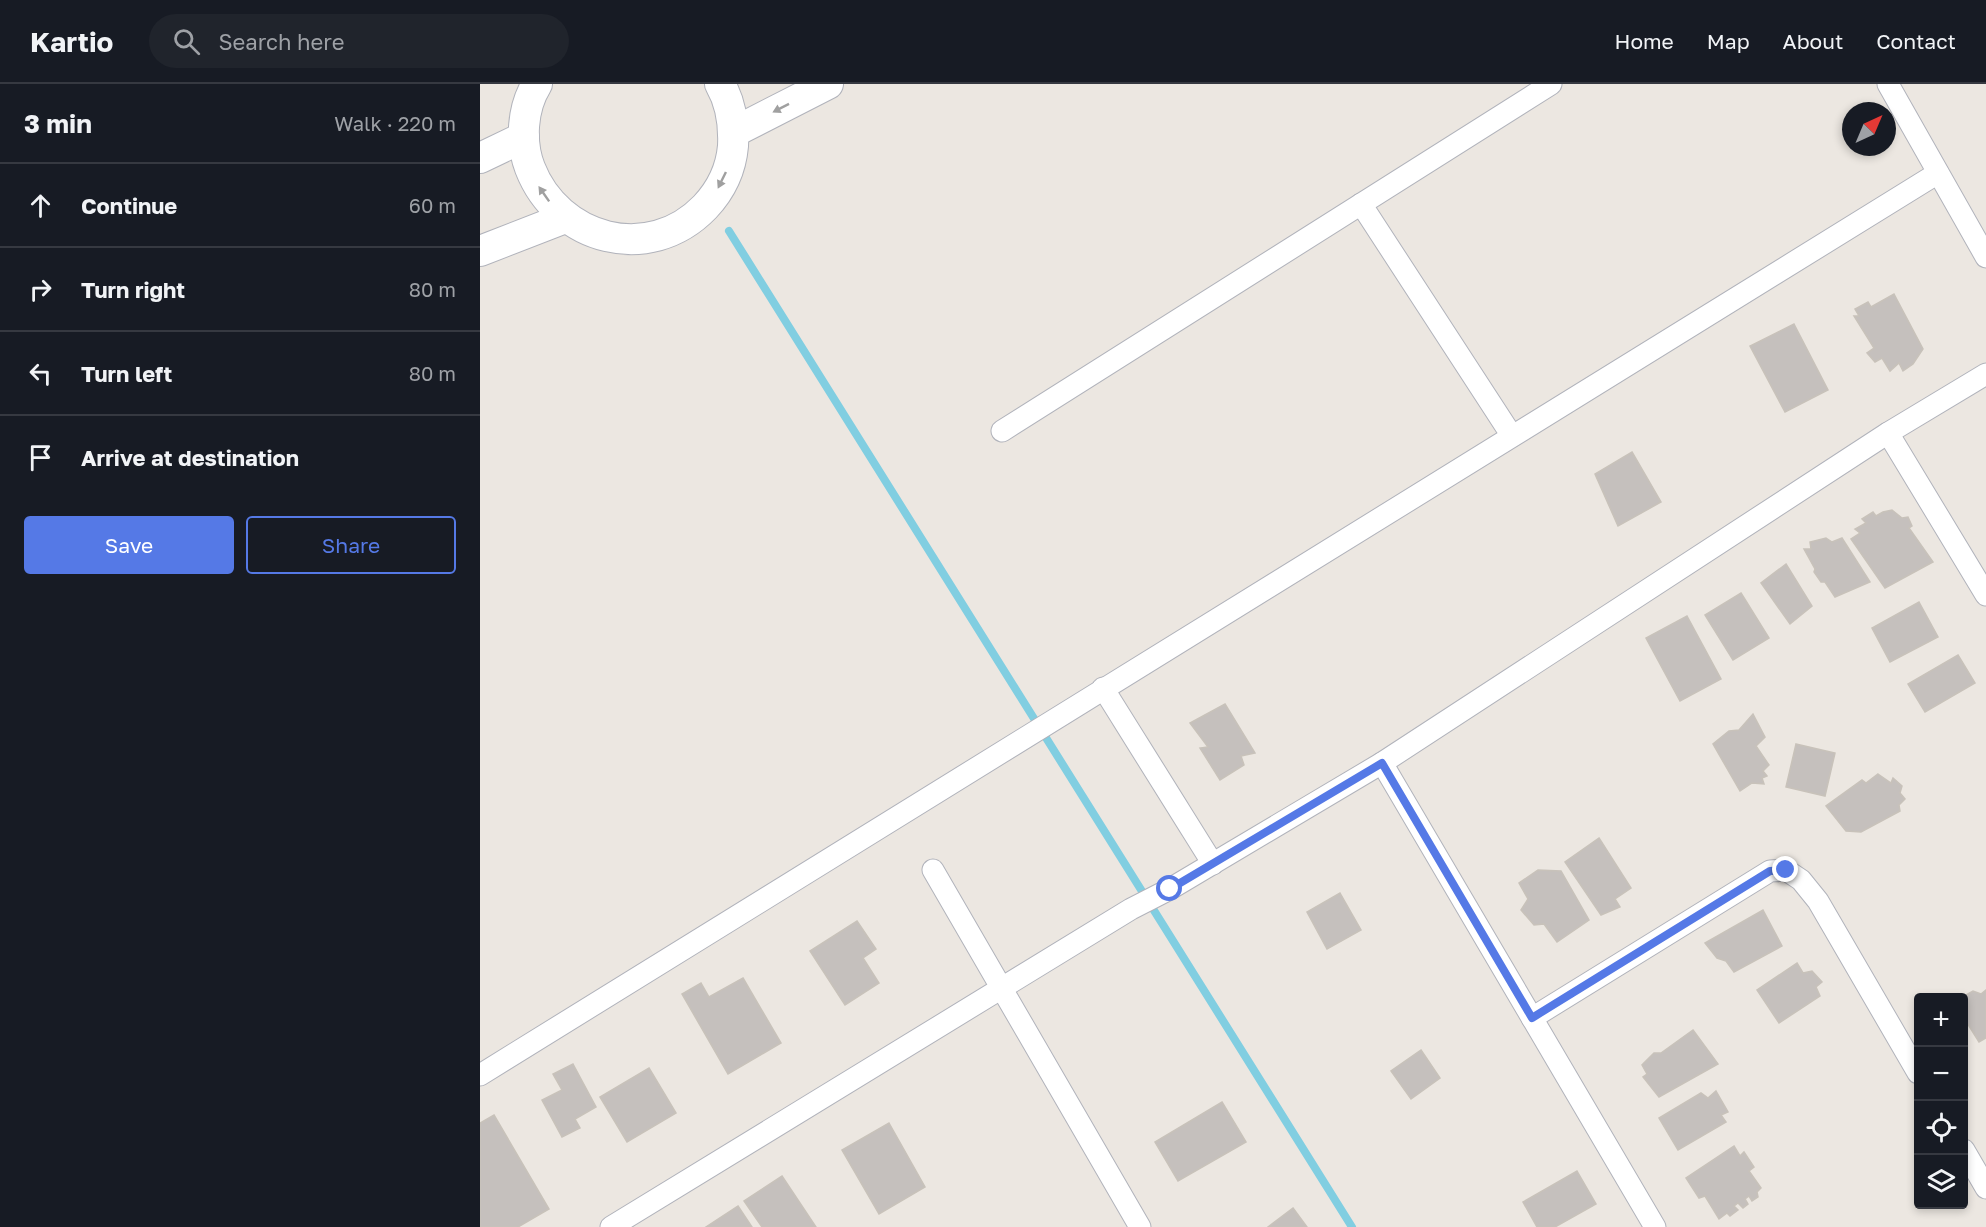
<!DOCTYPE html>
<meta charset="utf-8">
<style>
body{margin:0;font-family:"Golos Text",sans-serif;background:#20242c;color:#f1f3f6}
.controls{position:absolute;right:18px;bottom:18px;display:grid;overflow:hidden;border-radius:6px;box-shadow:0 3px 9px #0003}
.controls button{width:54px;height:54px;display:grid;place-items:center;padding:0;border:0;border-bottom:2px solid #363941;background:#171b24;color:#f1f3f6;font:30px sans-serif}
.compass{position:absolute;left:1362px;top:18px;width:54px;height:54px;border-radius:50%;background:#171b24;box-shadow:0 3px 9px #0003;rotate:44deg}
.stop{position:absolute;width:18px;height:18px;margin:-14px;border:4px solid #5579e6;border-radius:50%;background:#fff}
.stop.end{background:#5579e6;border-color:#fff;box-shadow:0 2px 6px #0008}
.list{margin:0;padding:0;list-style:none}
h2{display:flex;justify-content:space-between;align-items:center;height:78px;margin:0;padding:0 24px;font-size:26px}
h2 small{font-size:20px;font-weight:400;color:#9ea1a6}
.list li{display:grid;grid-template-columns:39px 1fr auto;gap:18px;align-items:center;box-sizing:border-box;height:84px;padding:0 24px;border-top:2px solid #363941}
.list b{display:block;font-size:22px;white-space:nowrap}
.list em{font-size:20px;font-style:normal;color:#9ea1a6}
.actions{display:flex;gap:12px;padding:18px 24px}
.actions a{flex:1;padding:14px 0;border:2px solid #5579e6;border-radius:6px;text-align:center;font-size:21px;color:#5579e6}
.actions .main{background:#5579e6;color:#fff}
.icon{flex:none;width:33px;height:33px;fill:none;stroke:currentColor;stroke-width:2;stroke-linecap:round;stroke-linejoin:round}
.map{position:relative;flex:none;width:1506px;height:1143px;overflow:hidden}
header{display:flex;align-items:center;gap:36px;box-sizing:border-box;height:84px;padding:0 30px;background:#171b24;border-bottom:2px solid #363941}
header strong{font-size:28px}
nav{display:flex;gap:33px;margin-inline-start:auto;font-size:21px}
.search{width:420px;height:54px;background:#20242c;display:flex;align-items:center;gap:15px;box-sizing:border-box;padding:0 21px;border-radius:33px;color:#9ea1a6;font-size:22px}
main{display:flex}
aside{flex:1;background:#171b24}
.map>svg:first-child{display:block}
.lines{fill:none;stroke-linecap:round;stroke-linejoin:round}
.stream{stroke:#81cee1;stroke-width:8}
.building{fill:#c5c0bd;stroke:#c8c2ba;stroke-width:1.5}
.minor-casing{stroke:#b1b3bb;stroke-width:23}
.secondary-casing{stroke:#b1b3bb;stroke-width:32}
.minor{stroke:#fff;stroke-width:21}
.secondary{stroke:#fff;stroke-width:30}
.oneway{fill:#a0a0a0}
.route{stroke:#5579e6;stroke-width:8}
</style>
<header>
<strong>Kartio</strong>
<div class="search"><svg class="icon" aria-label="search" viewBox="0 0 24 24"><circle cx="10" cy="10" r="6"/><path d="M15 15l6 6"/></svg>Search here</div>
<nav><a>Home</a><a>Map</a><a>About</a><a>Contact</a></nav>
</header>
<main>
<aside>
<h2>3 min<small>Walk · 220 m</small></h2>
<ul class="list">
<li><svg class="icon" aria-label="ahead" viewBox="0 0 24 24"><path d="M12 20V5M6 11l6-6 6 6"/></svg><div><b>Continue</b></div><em>60 m</em></li>
<li><svg class="icon" aria-label="right" viewBox="0 0 24 24"><path d="M7 20v-9h11M14 6l5 5-5 5"/></svg><div><b>Turn right</b></div><em>80 m</em></li>
<li><svg class="icon" aria-label="left" viewBox="0 0 24 24"><path d="M17 20v-9H6M10 6l-5 5 5 5"/></svg><div><b>Turn left</b></div><em>80 m</em></li>
<li><svg class="icon" aria-label="arrive" viewBox="0 0 24 24"><path d="M6 21V4h12l-3 4 3 4H6"/></svg><div><b>Arrive at destination</b></div></li>
</ul>
<div class="actions"><a class="main">Save</a><a>Share</a></div>
</aside>
<div class="map">
<svg width="1506" height="1143" viewBox="0 0 1506 1143">
<rect width="100%" height="100%" fill="#ece7e1"/>
<g class="lines">
<!-- stream -->
<polyline class="stream" points="249,147 872,1143"/>
</g>
<!-- building -->
<g class="building">
<polygon points="1414,210 1443,265 1433,280 1423,287 1419,279 1410,287 1402,274 1395,278 1387,269 1394,264 1374,232 1379,232 1375,225 1388,218 1391,223"/>
<polygon points="1314,240 1348,306 1305,328 1270,262"/>
<polygon points="1152,368 1181,418 1138,442 1115,390"/>
<polygon points="1412,426 1422,434 1428,433 1432,442 1429,444 1453,478 1405,504 1371,455 1380,449 1375,445 1386,439 1382,435 1393,428 1396,432 1403,428"/>
<polygon points="1346,454 1352,458 1362,454 1390,498 1355,513 1345,498 1341,498 1334,488 1335,485 1324,465 1331,465 1330,458"/>
<polygon points="1306,480 1332,522 1310,540 1281,499"/>
<polygon points="1261,509 1289,554 1253,576 1225,531"/>
<polygon points="1439,518 1458,553 1410,578 1392,544"/>
<polygon points="1207,532 1241,595 1200,617 1166,554"/>
<polygon points="1478,571 1495,599 1445,628 1428,600"/>
<polygon points="745,620 775,669 761,672 764,681 740,696 720,664 728,663 710,639"/>
<polygon points="1273,630 1285,653 1276,662 1289,681 1283,687 1287,692 1282,694 1284,700 1272,699 1260,707 1233,660 1249,647 1259,646"/>
<polygon points="1316,660 1355,669 1345,712 1306,703"/>
<polygon points="1398,690 1411,699 1413,694 1422,702 1420,709 1425,715 1419,721 1420,727 1381,748 1366,747 1346,722 1382,696 1386,699"/>
<polygon points="1119,754 1151,804 1135,815 1140,823 1121,831 1085,778"/>
<polygon points="1058,786 1081,787 1109,836 1077,858 1064,840 1054,841 1041,826 1048,815 1039,799"/>
<polygon points="860,809 881,846 847,865 827,828"/>
<polygon points="1283,826 1302,862 1254,888 1246,877 1237,874 1225,859"/>
<polygon points="377,837 396,865 383,874 399,899 365,921 330,867"/>
<polygon points="1317,879 1323,889 1332,887 1342,898 1336,903 1340,912 1299,939 1277,906"/>
<polygon points="263,894 301,959 248,990 202,910 221,899 229,913"/>
<polygon points="1506,906 1506,954 1499,958 1484,934 1484,921 1487,919 1484,912 1493,907 1501,910"/>
<polygon points="1213,946 1238,980 1179,1013 1163,993 1167,990 1162,981 1174,969 1181,969"/>
<polygon points="941,966 960,994 931,1015 911,987"/>
<polygon points="93,980 116,1023 95,1035 100,1044 82,1053 62,1016 82,1006 73,990"/>
<polygon points="169,984 196,1029 147,1058 120,1013"/>
<polygon points="1236,1007 1248,1028 1241,1031 1246,1038 1198,1066 1179,1034 1221,1009 1228,1014"/>
<polygon points="742,1018 766,1058 698,1097 675,1058"/>
<polygon points="14,1031 69,1125 38,1143 0,1143 0,1039"/>
<polygon points="409,1039 445,1103 399,1130 362,1066"/>
<polygon points="1254,1062 1260,1072 1264,1068 1274,1083 1269,1087 1281,1104 1277,1108 1278,1113 1272,1117 1269,1112 1265,1115 1268,1120 1263,1124 1258,1119 1254,1122 1258,1126 1250,1132 1247,1129 1239,1135 1225,1112 1219,1114 1206,1094"/>
<polygon points="1097,1087 1116,1120 1075,1143 1057,1143 1043,1118"/>
<polygon points="302,1092 336,1143 282,1143 264,1117"/>
<polygon points="258,1122 272,1143 226,1143"/>
<polygon points="813,1124 827,1143 788,1143"/>
</g>
<g class="lines">
<!-- minor casing -->
<g class="minor-casing">
<g id="minor">
<polyline points="1408,0 1506,173"/>
<polyline points="881,120 1032,352"/>
<polyline points="522,347 1071,0"/>
<polyline points="1408,349 1506,290"/>
<polyline points="623,604 733,780"/>
<polyline points="902,679 1175,1143"/>
<polyline points="453,786 660,1143"/>
<polyline points="1052,934 1290,787 1306,786 1321,796 1338,817 1438,989"/>
<polyline points="0,991 1458,89"/>
<polyline points="1484,1066 1506,1104"/>
<polyline points="131,1143 651,825 690,805 902,679 1408,349 1506,511"/>
</g>
</g>
<!-- secondary casing -->
<g class="secondary-casing">
<g id="secondary">
<path d="M57 0C42 24 40 58 50 84 78 156 169 181 225 123 241 106 251 85 253 62 254 41 251 19 240 0"/>
<polyline points="254,48 348,0"/>
<polyline points="0,74 44,53"/>
<polyline points="0,167 85,134"/>
</g>
</g>
<!-- minor -->
<use href="#minor" class="minor"/>
<!-- secondary -->
<use href="#secondary" class="secondary"/>
</g>
<!-- one-way arrows -->
<defs><path id="oneway-solid" d="M-6-.8H1V-3.2L6.5 0L1 3.2V.8H-6Z" transform="scale(1.5)"/></defs>
<g class="oneway">
<use href="#oneway-solid" transform="translate(301 24) rotate(153)"/>
<use href="#oneway-solid" transform="translate(242 96) rotate(116)"/>
<use href="#oneway-solid" transform="translate(64 110) rotate(-125)"/>
</g>
<g class="lines">
<!-- route -->
<polyline class="route" points="690,805 902,679 1052,934 1290,787 1306,786"/>
</g>
</svg>
<div class="controls">
<button>+</button>
<button>−</button>
<button><svg class="icon" aria-label="locate" viewBox="0 0 24 24"><circle cx="12" cy="12" r="6"/><path d="M12 2v4M12 18v4M2 12h4M18 12h4"/></svg></button>
<button><svg class="icon" aria-label="layers" viewBox="0 0 24 24"><path d="M12 4l9 5-9 5-9-5zM3 14l9 5 9-5"/></svg></button>
</div>
<svg class="compass" viewBox="-18 -18 36 36"><path d="M0-13l5 13h-10z" fill="#e53935"/><path d="M0 13l5-13h-10z" fill="#9ea1a6"/></svg>
<div class="stop" style="left:690px;top:805px"></div>
<div class="stop end" style="left:1306px;top:786px"></div>
</div>
</main>
